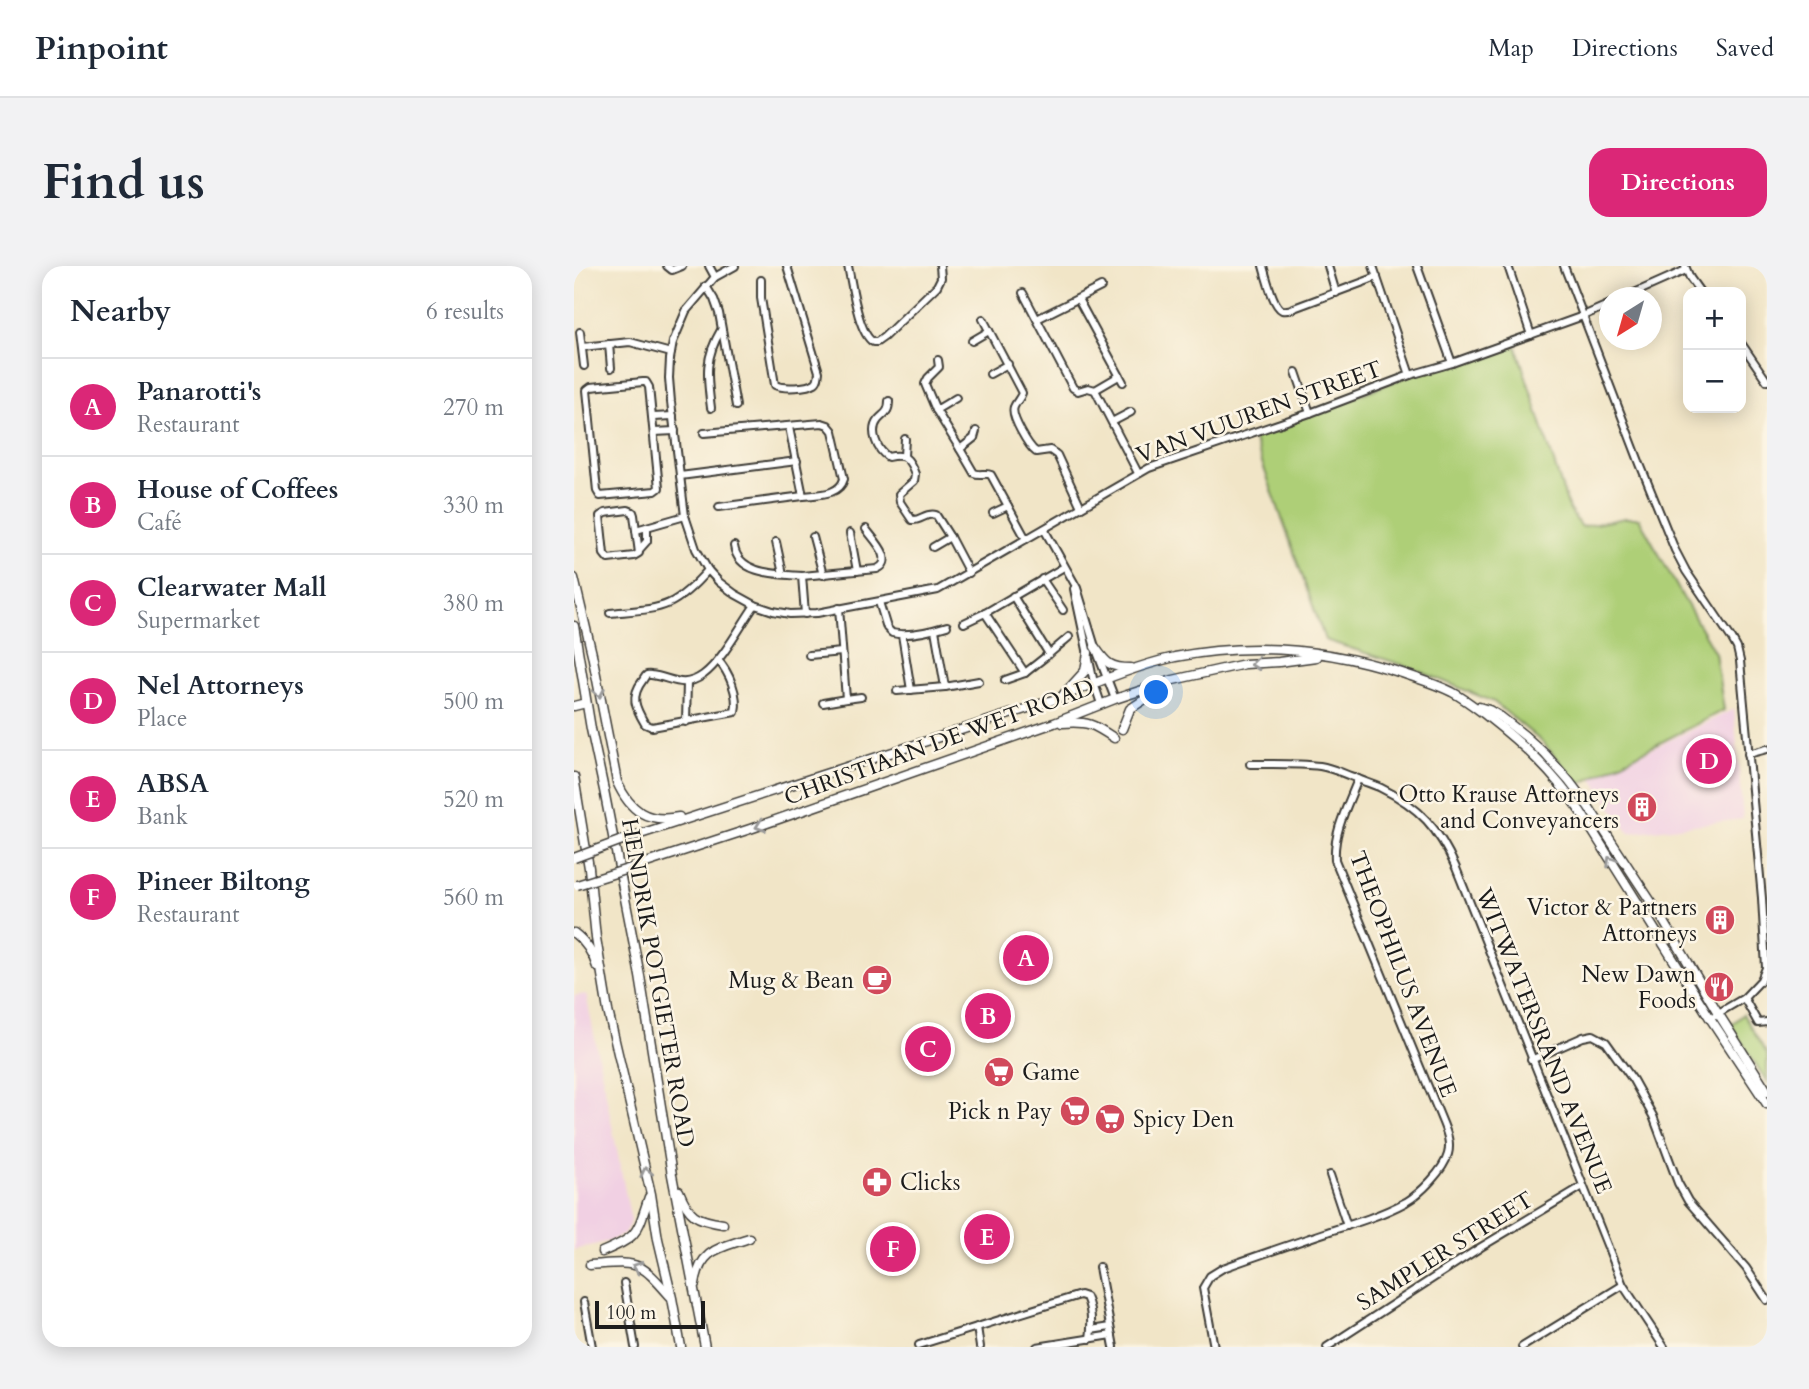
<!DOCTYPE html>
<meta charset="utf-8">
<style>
body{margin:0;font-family:Cardo,serif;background:#f2f2f3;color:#1f2937}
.controls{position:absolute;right:21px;top:21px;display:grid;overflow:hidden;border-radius:14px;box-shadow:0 4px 18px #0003}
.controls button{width:63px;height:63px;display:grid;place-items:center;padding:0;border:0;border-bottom:2px solid #e0e1e3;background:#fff;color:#1f2937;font:35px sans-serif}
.compass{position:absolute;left:1025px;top:21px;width:63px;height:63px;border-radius:50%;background:#fff;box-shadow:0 4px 18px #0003;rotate:217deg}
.scale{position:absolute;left:21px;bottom:18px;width:110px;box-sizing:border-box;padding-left:7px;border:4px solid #1c1c1c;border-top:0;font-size:19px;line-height:24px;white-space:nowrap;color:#1c1c1c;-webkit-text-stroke:5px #fcf5e5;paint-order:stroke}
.you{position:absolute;left:583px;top:427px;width:24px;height:24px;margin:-18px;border:5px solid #fff;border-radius:50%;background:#1a73e8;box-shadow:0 0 0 10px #1a73e833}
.badge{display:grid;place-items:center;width:46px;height:46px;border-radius:50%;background:#db2777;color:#fff;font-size:23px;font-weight:700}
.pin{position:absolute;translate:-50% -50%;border:4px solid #fff;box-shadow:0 2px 7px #0006}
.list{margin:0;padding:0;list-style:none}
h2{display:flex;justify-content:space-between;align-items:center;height:91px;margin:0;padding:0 28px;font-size:30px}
h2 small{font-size:23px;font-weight:400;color:#747a83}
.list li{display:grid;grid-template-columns:46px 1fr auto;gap:21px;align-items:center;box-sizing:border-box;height:98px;padding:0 28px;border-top:2px solid #e0e1e3}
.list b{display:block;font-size:26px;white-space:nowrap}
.list p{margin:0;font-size:23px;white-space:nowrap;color:#747a83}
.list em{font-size:23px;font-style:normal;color:#747a83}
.map{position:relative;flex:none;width:1193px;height:1081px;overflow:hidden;border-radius:21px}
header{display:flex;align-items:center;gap:42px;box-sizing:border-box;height:98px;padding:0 35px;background:#fff;border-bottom:2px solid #e0e1e3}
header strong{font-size:33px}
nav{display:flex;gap:38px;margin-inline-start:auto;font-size:24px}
.intro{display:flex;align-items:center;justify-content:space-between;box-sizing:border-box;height:168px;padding:0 42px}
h1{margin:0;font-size:49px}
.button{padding:18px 32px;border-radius:21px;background:#db2777;color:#fff;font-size:24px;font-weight:700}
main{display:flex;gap:42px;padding:0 42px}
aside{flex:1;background:#fff;border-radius:21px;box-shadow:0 4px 18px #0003}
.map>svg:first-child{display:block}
.built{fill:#f1d0e3}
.grass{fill:#aecf77;stroke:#65764a;stroke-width:2}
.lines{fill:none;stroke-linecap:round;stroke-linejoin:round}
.street-casing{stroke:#3c3a36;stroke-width:10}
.secondary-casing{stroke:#3c3a36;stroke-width:11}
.street{stroke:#fff;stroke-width:6}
.secondary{stroke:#fff;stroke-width:8}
.secondary-bridge-casing{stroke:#3c3a36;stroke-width:11;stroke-linecap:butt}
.secondary-bridge{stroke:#fff;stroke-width:8}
.oneway{stroke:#999}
.labels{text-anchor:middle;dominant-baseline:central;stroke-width:5;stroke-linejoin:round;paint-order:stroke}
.street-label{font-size:23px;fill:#1c1c1c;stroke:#fcf5e5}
.poi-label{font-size:23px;fill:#1c1c1c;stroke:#fcf5e5;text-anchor:end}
</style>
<header>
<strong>Pinpoint</strong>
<nav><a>Map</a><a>Directions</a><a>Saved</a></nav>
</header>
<div class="intro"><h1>Find us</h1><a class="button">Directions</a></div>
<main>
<aside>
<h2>Nearby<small>6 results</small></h2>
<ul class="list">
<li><span class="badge">A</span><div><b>Panarotti's</b><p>Restaurant</p></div><em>270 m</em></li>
<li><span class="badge">B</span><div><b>House of Coffees</b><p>Café</p></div><em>330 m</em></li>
<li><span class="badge">C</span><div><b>Clearwater Mall</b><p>Supermarket</p></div><em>380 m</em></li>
<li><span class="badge">D</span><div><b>Nel Attorneys</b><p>Place</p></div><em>500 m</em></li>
<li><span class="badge">E</span><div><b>ABSA</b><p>Bank</p></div><em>520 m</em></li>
<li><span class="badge">F</span><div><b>Pineer Biltong</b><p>Restaurant</p></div><em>560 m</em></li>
</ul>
</aside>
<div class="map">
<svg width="1193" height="1081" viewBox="0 0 1193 1081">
<rect width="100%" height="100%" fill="#fcf5e5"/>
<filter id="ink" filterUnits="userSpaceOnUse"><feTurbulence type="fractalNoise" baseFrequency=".0143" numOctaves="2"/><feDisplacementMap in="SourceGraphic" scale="14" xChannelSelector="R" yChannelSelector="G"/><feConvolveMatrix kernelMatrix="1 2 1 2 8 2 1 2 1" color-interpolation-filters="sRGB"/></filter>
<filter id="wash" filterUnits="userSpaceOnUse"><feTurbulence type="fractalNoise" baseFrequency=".00686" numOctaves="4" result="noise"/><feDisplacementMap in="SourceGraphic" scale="28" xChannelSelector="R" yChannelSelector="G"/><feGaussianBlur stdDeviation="1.57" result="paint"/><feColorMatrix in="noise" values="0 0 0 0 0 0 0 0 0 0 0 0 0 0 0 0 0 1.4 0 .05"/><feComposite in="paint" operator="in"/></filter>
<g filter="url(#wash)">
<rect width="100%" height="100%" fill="#f1e5c7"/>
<!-- built -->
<g class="built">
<polygon points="1160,443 1169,553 1055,567 1018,512"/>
<polygon points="12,728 57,955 49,969 35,975 0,984 0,730"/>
</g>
<!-- grass -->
<g class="grass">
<polygon points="942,80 995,243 1007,261 1051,252 1065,252 1111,335 1141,387 1150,444 1006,518 968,476 920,436 838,402 751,374 679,171 836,109"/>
<polygon points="1169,748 1193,788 1193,816 1157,759"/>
</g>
</g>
<g filter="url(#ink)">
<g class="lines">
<!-- street casing -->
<g class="street-casing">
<g id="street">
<polyline points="93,0 98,4 108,0"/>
<polyline points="135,0 141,11"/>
<polyline points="161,0 141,11 112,45 99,76 96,93 95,112 97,136 111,250 122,283 134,304 145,316 161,328 181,339 199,345 216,348 243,347 364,324 575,202 736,147 836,109 878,97 1009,50 1036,38"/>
<path d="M274 0C278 18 284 67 299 76H303L310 71 363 20 367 12 366 0"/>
<path d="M689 0C692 10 699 40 708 44 713 45 716 44 720 42L803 11"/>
<polyline points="754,0 762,27"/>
<polyline points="799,0 836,109"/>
<polyline points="843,0 878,97"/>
<polyline points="934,0 957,69"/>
<polyline points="990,0 1066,198 1101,284 1112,305 1158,373 1163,382 1166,395 1188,632 1192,702 1187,714 1170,732 1141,749"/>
<polyline points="1111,0 1116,12 1126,26"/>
<path d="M187 14V32L201 119C209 123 233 122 241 117 245 114 244 111 245 106L213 0"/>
<polyline points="132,20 140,33 145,47 162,140"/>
<polyline points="449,27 499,122 504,125 514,122 521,124 564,207"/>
<polyline points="1049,32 1112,4"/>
<polyline points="504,33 549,116"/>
<path d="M409 53 448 127C446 133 442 136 440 141 436 150 455 181 462 186L476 184 483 189 507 241"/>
<polyline points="463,53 527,21"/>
<polyline points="6,66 10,100"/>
<polyline points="398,75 415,65"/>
<polyline points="1167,77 1193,115"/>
<polyline points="35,78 37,102"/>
<polyline points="8,81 56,76 97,87"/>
<polyline points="722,106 736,147"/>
<polyline points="416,108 434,98"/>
<polygon points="69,116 72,116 75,121 85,222 81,225 26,230 23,225 13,124 17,121"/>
<polyline points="521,124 545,110"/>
<polyline points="382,132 362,144 386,183"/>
<path d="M315 135C315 147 310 147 304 154 295 165 303 184 314 191 331 187 335 192 341 208L340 215 325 228 326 236 338 254C347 255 352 246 362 249L376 271"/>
<path d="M137 142C133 110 130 93 147 64"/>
<polyline points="362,144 351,118 354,112 365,101 364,94"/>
<polyline points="79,151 99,150"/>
<polyline points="538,156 557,146"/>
<path d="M402 165 400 172 386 183 400 207C406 210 411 206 417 209L434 240"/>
<polyline points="80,166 101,165"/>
<path d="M130 167 248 157 254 159 259 165 270 213C265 230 244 228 229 230"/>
<polyline points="330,190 331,173"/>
<polyline points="106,210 223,195"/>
<polyline points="145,241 229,230 215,161"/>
<polygon points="54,244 59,246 60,249 65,287 60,290 34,293 30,288 26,250 31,247"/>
<polyline points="419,247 434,240 452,273"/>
<polyline points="470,263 503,322 521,381 541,433"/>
<polyline points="62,264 111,250"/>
<polyline points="276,267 283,305"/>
<polyline points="239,271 249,309"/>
<polyline points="202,276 209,308"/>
<path d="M160 280C164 309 205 308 228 310L231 348"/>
<polyline points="359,281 376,271 395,307"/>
<polyline points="65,284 73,275 73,261"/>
<path d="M228 310 303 303C322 295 300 274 292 263"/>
<polyline points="468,313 489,344"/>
<polyline points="500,323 520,417 527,438"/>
<polyline points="439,330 475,388 495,371"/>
<path d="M305 336 313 362 318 367C335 371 357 365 373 360"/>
<polyline points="265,342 272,433 287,431"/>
<path d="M36 347C87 342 98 345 134 304"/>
<polyline points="411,347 451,407"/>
<polyline points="390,357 411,347 490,301"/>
<polyline points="361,364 371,421 405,415"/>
<polyline points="328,369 337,424"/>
<polyline points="235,389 268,386"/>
<path d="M144 394C155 406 165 429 161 446L78 461 71 458C61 441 56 431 69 414 72 409 72 408 77 409 97 411 108 424 129 409 148 395 167 359 181 339"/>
<polyline points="431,414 451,407 475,388"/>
<polyline points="323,425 371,421"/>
<polyline points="249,437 272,433"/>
<polyline points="112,456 113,416"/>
<polyline points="1174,488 1193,483"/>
<path d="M676 498C699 498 723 497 746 500 759 502 770 508 782 512 790 516 799 518 807 522 846 541 865 563 882 602L1049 1019 1090 1081"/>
<polyline points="1170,732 1184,757 1193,756"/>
<polyline points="957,794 1009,771 1019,769 1032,776 1059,814 1079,850 1104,917 1114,935 1172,1002 1193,1034"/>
<polyline points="756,909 773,960"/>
<polyline points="525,1001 540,1081"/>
<polyline points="50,1017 61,1081"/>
<polyline points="10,1036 18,1081"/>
<polyline points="403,1061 406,1081"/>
<polyline points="517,1064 536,1061"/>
<path d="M345 1079 506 1029 512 1031C518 1044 518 1059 516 1073"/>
<polyline points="463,1081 538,1069"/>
<path d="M640 1081 629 1022 636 1010 649 1002C685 989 721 977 756 965 782 957 808 949 832 936 846 928 870 904 874 888 877 877 873 867 869 857L761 594C759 566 774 539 784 513"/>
<polyline points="753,1081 907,981 1009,920"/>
<polyline points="948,1081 1049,1019"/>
</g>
</g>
<!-- secondary casing -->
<g class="secondary-casing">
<g id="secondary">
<path d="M0 312 18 388 43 516C56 545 73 557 105 551"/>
<polyline points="0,360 17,463 30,524 66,710 98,909 131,1081"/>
<path d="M521 381C532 397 536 402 557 402"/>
<polyline points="490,428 511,405 514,387"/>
<polyline points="0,440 12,437"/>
<polyline points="905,441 915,444 927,451 951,470 971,488 995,515 1014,540 1089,654 1144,747 1193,825"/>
<path d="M488 457C514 455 519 458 540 472"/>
<polyline points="548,463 556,443 588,422"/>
<polyline points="0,511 15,602 22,672 34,745 77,928 84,973 98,1032 107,1081"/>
<path d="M51 573 485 432C522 416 562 400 601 391 677 376 755 383 828 407 845 413 862 418 878 426 891 433 901 441 913 450 950 479 979 506 1006 545L1136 752 1193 838"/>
<polyline points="57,602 176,563 480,457 541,433 599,414 671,398 705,396 742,391"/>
<path d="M0 667C12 676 19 687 23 701"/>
<path d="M105 925C115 950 122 954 149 958"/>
<path d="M28 986C65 970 62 969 75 931"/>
<path d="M16 999C64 996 64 993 96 1030"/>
<path d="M121 1018C126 983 146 982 175 972"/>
</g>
</g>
<!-- street -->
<use href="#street" class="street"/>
<!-- secondary -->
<use href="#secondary" class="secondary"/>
<!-- secondary-bridge casing -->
<g class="secondary-bridge-casing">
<g id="secondary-bridge">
<polyline points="0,592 51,573"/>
<polyline points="3,619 57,602"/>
</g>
</g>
<!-- secondary-bridge -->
<use href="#secondary-bridge" class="secondary-bridge"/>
</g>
<!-- one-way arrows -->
<defs><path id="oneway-chevron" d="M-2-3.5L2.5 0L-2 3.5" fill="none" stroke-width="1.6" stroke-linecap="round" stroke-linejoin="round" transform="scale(1.75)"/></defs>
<g class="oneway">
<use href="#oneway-chevron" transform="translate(681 398) rotate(175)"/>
<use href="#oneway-chevron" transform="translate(25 427) rotate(79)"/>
<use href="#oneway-chevron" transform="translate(186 560) rotate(161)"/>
<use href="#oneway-chevron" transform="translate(1037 595) rotate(-122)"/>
<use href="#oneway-chevron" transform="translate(72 906) rotate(-103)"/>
<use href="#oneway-chevron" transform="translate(63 1001) rotate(-160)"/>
</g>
</g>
<!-- icons -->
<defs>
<g id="building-disc" transform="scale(1.575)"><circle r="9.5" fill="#d1495b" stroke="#fcf5e5"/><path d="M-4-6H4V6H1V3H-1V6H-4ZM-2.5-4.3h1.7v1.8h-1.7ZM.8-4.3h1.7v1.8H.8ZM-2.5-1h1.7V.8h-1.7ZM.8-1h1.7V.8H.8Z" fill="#fff"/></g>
<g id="cafe-disc" transform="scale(1.575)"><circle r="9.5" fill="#d1495b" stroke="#fcf5e5"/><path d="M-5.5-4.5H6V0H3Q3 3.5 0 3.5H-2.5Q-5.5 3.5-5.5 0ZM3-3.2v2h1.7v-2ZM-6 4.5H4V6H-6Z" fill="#fff"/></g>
<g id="restaurant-disc" transform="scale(1.575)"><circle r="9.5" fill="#d1495b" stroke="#fcf5e5"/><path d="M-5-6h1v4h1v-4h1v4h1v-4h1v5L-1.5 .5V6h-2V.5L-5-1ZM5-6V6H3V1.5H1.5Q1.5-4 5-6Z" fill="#fff"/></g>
<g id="supermarket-disc" transform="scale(1.575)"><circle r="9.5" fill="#d1495b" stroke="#fcf5e5"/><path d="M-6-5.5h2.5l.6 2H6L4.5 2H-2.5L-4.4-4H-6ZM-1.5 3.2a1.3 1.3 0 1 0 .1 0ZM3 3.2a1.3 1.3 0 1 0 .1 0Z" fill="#fff"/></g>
<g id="pharmacy-disc" transform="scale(1.575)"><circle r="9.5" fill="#d1495b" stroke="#fcf5e5"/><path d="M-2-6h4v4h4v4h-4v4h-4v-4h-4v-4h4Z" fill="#fff"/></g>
</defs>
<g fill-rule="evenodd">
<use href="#building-disc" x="1068" y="541"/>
<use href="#building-disc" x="1146" y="654"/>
<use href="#cafe-disc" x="303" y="714"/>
<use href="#restaurant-disc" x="1145" y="721"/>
<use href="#supermarket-disc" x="425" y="806"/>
<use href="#supermarket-disc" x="501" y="845"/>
<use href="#supermarket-disc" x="536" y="853"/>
<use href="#pharmacy-disc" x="303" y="916"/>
</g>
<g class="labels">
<!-- street labels -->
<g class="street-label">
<text transform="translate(685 146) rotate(-20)">VAN VUUREN STREET</text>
<text transform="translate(365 476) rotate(-20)">CHRISTIAAN DE WET ROAD</text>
<text transform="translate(829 708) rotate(69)">THEOPHILUS AVENUE</text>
<text transform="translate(84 717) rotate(80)">HENDRIK POTGIETER ROAD</text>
<text transform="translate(970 775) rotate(68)">WITWATERSRAND AVENUE</text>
<text transform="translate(871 985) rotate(-32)">SAMPLER STREET</text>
</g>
<!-- poi labels -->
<g class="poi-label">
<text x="1045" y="528">Otto Krause Attorneys<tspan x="1045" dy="26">and Conveyancers</tspan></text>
<text x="1123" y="641">Victor &amp; Partners<tspan x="1123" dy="26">Attorneys</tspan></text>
<text x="1122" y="708">New Dawn<tspan x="1122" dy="26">Foods</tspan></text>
<text x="280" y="714">Mug &amp; Bean</text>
<text x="448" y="806" text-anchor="start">Game</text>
<text x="478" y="845">Pick n Pay</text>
<text x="559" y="853" text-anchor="start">Spicy Den</text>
<text x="326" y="916" text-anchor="start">Clicks</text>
</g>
</g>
</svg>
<div class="controls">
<button>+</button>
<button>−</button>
</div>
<svg class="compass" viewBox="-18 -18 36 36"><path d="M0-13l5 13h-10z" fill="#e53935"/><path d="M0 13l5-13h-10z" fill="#747a83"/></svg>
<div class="scale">100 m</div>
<div class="you"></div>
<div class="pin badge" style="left:452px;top:692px">A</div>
<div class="pin badge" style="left:414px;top:750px">B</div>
<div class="pin badge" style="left:354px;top:783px">C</div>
<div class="pin badge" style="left:1135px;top:495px">D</div>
<div class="pin badge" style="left:413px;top:971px">E</div>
<div class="pin badge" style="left:319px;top:983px">F</div>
</div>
</main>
